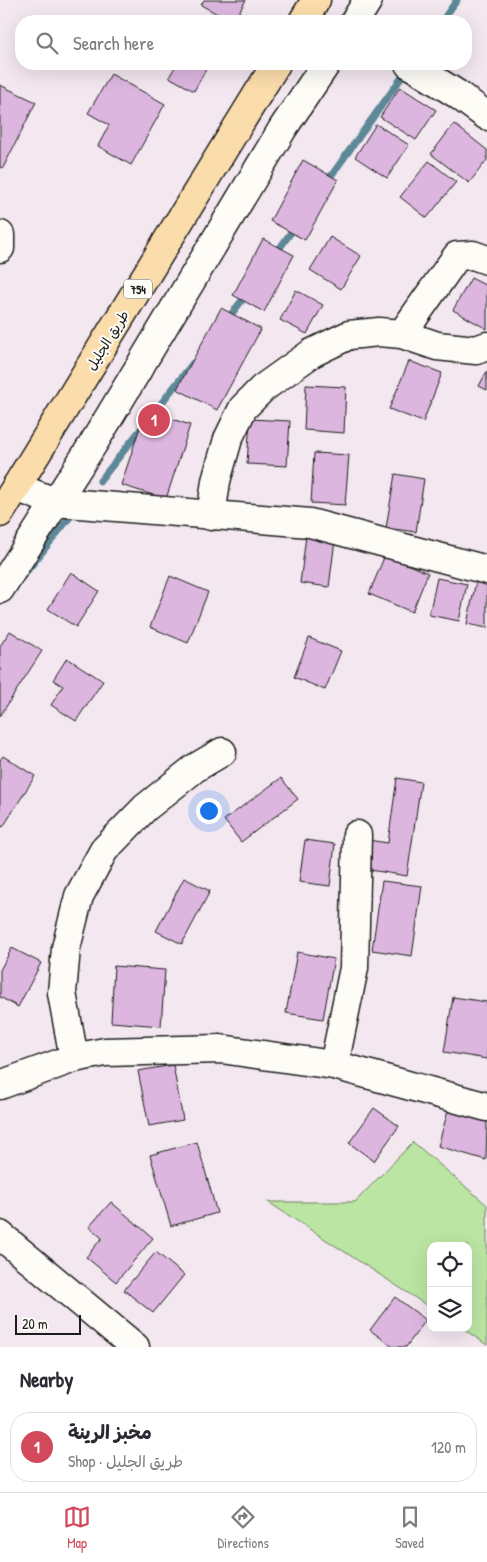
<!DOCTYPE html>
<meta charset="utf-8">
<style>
body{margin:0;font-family:"Patrick Hand","Playpen Sans Arabic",sans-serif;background:#f2f2f3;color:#2b2b33}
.controls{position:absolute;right:15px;bottom:15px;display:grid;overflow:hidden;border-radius:10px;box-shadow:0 5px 20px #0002}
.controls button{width:45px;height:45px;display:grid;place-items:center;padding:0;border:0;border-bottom:1px solid #e1e1e2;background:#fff;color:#2b2b33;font:25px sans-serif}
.scale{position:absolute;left:15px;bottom:12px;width:66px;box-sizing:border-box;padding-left:5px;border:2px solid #1c1c1c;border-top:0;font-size:14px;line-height:18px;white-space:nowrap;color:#1c1c1c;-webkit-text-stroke:4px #fdfcf7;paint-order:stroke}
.you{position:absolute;left:208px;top:810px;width:18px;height:18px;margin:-12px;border:4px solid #fff;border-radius:50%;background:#1a73e8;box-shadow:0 0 0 8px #1a73e833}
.badge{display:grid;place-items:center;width:32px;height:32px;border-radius:50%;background:#d1495b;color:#fff;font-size:16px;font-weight:700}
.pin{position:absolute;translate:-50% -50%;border:2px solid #fff;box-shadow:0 1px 5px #0006}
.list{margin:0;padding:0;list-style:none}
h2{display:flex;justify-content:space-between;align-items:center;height:65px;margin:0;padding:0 20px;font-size:21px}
h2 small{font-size:16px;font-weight:400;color:#7c7c81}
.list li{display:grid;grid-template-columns:32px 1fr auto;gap:15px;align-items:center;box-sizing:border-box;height:70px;margin:0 10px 10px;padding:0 10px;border:1px solid #e1e1e2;border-radius:20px}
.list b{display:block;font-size:19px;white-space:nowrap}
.list p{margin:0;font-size:16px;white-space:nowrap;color:#7c7c81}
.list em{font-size:16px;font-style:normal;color:#7c7c81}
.icon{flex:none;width:28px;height:28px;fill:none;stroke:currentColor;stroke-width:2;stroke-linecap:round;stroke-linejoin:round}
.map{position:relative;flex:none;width:487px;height:1347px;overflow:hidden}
.search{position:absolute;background:#fff;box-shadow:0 5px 20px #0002;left:15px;right:15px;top:15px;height:55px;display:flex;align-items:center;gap:12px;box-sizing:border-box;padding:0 18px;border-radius:20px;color:#7c7c81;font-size:19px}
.sheet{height:145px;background:#fff}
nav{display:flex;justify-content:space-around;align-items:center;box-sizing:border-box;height:70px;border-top:1px solid #e1e1e2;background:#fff;font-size:14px;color:#7c7c81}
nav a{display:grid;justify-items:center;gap:2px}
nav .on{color:#d1495b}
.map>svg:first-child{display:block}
.green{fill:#bbe5a2;stroke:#6c805f}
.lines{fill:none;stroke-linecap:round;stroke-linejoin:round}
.stream{stroke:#5d8897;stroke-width:7}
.building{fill:#dcb6df;stroke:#1c1c1c}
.minor-casing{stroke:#1c1c1c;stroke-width:31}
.major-casing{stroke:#1c1c1c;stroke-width:31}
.minor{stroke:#fdfcf7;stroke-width:28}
.major{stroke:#fbddab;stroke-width:28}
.labels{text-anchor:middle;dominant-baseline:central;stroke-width:4;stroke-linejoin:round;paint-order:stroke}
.shield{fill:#fdfcf7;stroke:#605f5e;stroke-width:1}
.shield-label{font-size:12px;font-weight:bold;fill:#1c1c1c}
.street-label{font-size:14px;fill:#1c1c1c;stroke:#fdfcf7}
</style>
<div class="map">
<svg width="487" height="1347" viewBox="0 0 487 1347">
<rect width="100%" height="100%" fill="#f3e7f0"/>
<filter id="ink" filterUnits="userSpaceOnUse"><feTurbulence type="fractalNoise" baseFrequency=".02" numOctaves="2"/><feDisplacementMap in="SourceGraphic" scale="10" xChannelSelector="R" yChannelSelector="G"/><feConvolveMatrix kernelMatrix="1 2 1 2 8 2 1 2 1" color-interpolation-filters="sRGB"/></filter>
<g filter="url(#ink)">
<!-- green -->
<polygon class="green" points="413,1142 487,1205 487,1345 462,1328 468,1328 468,1246 431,1246 431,1308 268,1202 355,1202"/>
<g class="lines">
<!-- stream -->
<g class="stream">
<polyline points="442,21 457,0"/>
<polyline points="326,183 407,70"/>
<polyline points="275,255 296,225"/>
<polyline points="226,321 247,294"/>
<polyline points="100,481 193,363"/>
<polyline points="23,576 74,512"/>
</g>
</g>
<!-- building -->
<g class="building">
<polygon points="204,0 246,0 234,21 230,21 201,5"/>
<polygon points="177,64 209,64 194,91 169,77"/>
<polygon points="111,74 165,104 131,165 98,146 109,125 88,113"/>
<polygon points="0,85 36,102 3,168 0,167"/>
<polygon points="400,87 436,110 416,140 380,117"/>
<polygon points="376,124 409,145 387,178 355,157"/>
<polygon points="454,124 487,150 487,160 469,183 431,154"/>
<polygon points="303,160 338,180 305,240 270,221"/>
<polygon points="429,161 456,182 427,218 400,197"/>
<polygon points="330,237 361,256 341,289 310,270"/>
<polygon points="263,239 294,255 264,312 233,295"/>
<polygon points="471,278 487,286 487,329 453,310"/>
<polygon points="296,290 323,305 307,334 280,320"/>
<polygon points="221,308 261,329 217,410 177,389"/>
<polygon points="409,361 442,373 423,422 389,409"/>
<polygon points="487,371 487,390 479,386"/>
<polygon points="306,385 346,387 344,433 304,430"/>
<polygon points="166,417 190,425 166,499 121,485 142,421 163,428"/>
<polygon points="250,419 290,421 287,466 247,464"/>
<polygon points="314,453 349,455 345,505 311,503"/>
<polygon points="395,474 424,479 416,532 386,528"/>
<polygon points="306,536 335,540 329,587 300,583"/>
<polygon points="385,555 428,573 412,612 369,594"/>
<polygon points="71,572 99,591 76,627 48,609"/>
<polygon points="170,576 208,592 188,643 150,627"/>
<polygon points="437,578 467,584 459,621 429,615"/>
<polygon points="476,581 487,584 487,628 467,624"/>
<polygon points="10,631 42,651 0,716 0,646"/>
<polygon points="309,638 341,651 325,690 294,677"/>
<polygon points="67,658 103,681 76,721 51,705 63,686 53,680"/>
<polygon points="3,756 35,776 3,827 0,826 0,760"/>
<polygon points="281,778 298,799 241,842 224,820"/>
<polygon points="397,778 421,782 407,876 364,869 368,840 388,843"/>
<polygon points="305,840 335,844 330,886 299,882"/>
<polygon points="184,878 210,891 182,944 156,931"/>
<polygon points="382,881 422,886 412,956 372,950"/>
<polygon points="12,948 41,963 18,1007 0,997 0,970"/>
<polygon points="297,952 334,959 323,1019 286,1013"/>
<polygon points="114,966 165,970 161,1026 111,1022"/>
<polygon points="453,997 487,1002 487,1059 444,1052"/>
<polygon points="173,1065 183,1120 149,1126 138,1071"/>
<polygon points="374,1108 399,1126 374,1161 349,1143"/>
<polygon points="448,1111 487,1122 486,1160 438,1146"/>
<polygon points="197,1142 217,1213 171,1226 150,1155"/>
<polygon points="111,1202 153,1238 116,1282 86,1257 102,1238 89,1227"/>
<polygon points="156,1252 184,1275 153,1313 124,1290"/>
<polygon points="395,1297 426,1320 406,1347 393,1347 370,1330"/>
</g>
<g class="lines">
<!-- minor casing -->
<g class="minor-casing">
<g id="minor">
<polyline points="355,21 368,0"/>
<polyline points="409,64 457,94 487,116"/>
<polyline points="0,235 0,248"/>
<polyline points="402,334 457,256 473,255 487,260"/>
<polyline points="16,487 55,502 310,523 487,570"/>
<polyline points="211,516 216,481 228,439 243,408 263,388 312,353 349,335 379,332 402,334 437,346 476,350 487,346"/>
<polyline points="0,589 93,444 283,128 326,64"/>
<polyline points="74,1058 62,993 66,948 79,896 104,850 145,808 195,768 222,752"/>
<polyline points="334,1065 354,968 357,835"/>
<polyline points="0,1085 74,1058 105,1052 221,1049 334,1065 487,1107"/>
<polyline points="0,1235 135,1347"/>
</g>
</g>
<!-- major casing -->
<g class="major-casing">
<g id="major">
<polyline points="303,21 316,0"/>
<polyline points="0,513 276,64"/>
</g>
</g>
<!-- minor -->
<use href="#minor" class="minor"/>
<!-- major -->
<use href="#major" class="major"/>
</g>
</g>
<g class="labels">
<!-- shield labels -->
<rect class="shield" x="124" y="279.5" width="28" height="19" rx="4"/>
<g class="shield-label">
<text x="138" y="289">754</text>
</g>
<!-- street labels -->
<g class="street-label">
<text transform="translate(107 340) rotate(-58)">طريق الجليل</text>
</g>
</g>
</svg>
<div class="controls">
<button><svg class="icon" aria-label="locate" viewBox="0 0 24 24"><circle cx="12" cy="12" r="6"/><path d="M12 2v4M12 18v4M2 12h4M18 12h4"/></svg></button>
<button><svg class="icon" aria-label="layers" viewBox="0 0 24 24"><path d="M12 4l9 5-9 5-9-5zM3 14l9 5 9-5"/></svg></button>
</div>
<div class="scale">20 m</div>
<div class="you"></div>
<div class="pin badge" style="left:154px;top:420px">1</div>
<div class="search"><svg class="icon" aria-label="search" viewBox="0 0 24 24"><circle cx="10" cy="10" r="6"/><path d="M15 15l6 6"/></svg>Search here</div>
</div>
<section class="sheet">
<h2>Nearby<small></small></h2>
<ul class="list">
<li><span class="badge">1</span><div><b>مخبز الرينة</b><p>Shop · طريق الجليل</p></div><em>120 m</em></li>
</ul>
</section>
<nav>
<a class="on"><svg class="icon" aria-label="map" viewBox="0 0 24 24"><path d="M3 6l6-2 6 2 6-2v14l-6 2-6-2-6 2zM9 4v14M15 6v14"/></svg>Map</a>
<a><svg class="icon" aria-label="directions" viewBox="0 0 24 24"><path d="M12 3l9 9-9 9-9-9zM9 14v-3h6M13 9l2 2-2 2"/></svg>Directions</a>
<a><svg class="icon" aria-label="saved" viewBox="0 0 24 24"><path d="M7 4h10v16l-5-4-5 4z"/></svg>Saved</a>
</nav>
